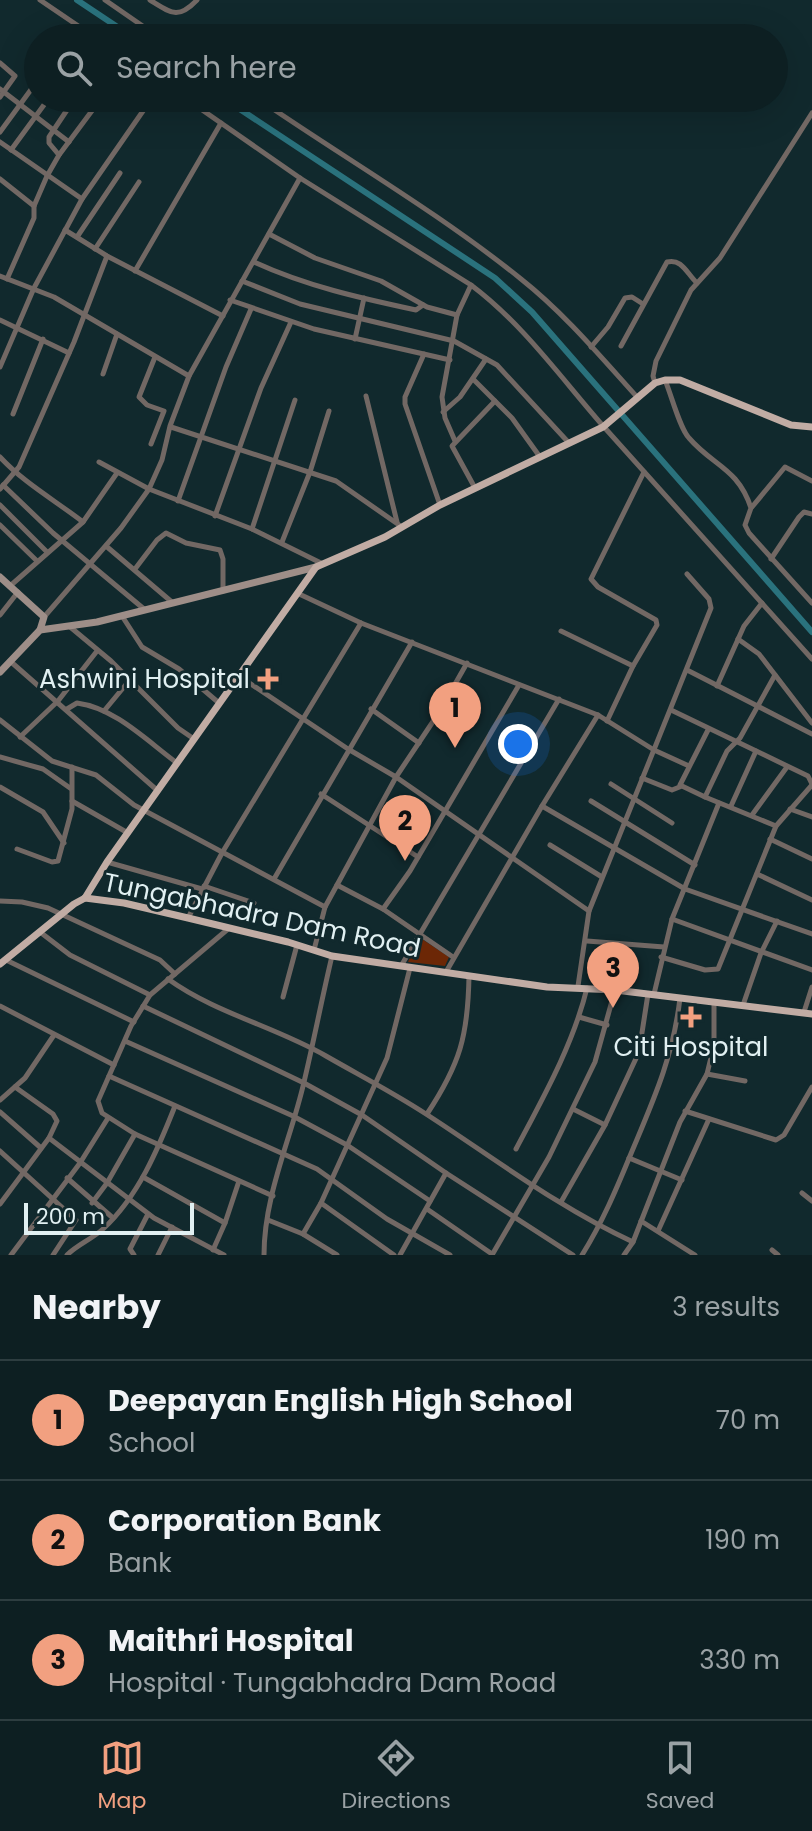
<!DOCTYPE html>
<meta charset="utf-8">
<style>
body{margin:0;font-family:Poppins,sans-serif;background:#16272a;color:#f1f3f6}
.scale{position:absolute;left:24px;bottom:20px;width:170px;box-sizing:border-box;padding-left:8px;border:4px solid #e1f0f2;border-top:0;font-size:22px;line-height:28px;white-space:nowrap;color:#e1f0f2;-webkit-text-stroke:6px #11292d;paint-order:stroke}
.you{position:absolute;left:518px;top:744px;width:28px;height:28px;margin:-20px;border:6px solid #fff;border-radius:50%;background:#1a73e8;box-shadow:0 0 0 12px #1a73e833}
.badge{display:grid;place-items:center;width:52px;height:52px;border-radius:50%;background:#f2a080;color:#111;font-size:26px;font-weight:700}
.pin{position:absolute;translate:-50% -66px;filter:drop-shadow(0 2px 4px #0008)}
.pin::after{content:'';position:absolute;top:42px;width:28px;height:24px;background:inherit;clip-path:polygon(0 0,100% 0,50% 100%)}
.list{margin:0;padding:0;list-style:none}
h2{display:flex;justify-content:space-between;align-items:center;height:104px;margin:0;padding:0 32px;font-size:34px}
h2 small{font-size:26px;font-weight:400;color:#9aa2a5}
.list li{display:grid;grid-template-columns:52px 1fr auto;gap:24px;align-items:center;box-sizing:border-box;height:120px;padding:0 32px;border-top:2px solid #2d3d40}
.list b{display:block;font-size:30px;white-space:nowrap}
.list p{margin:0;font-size:26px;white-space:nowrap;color:#9aa2a5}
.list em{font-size:26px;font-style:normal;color:#9aa2a5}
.icon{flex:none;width:44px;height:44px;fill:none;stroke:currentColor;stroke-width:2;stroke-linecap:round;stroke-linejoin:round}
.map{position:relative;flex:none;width:812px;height:1255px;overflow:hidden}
.search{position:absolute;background:#0d1f22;box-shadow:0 8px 32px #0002;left:24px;right:24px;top:24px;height:88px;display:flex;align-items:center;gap:20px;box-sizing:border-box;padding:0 28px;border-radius:44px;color:#9aa2a5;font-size:30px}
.sheet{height:464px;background:#0d1f22}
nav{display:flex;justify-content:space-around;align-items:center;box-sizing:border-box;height:112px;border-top:2px solid #2d3d40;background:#0d1f22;font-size:22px;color:#9aa2a5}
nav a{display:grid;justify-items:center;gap:4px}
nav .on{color:#f2a080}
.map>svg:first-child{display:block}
.green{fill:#6c2706}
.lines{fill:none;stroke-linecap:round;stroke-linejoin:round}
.canal{stroke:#2a727d;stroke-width:6}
.street{stroke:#726864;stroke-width:5}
.secondary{stroke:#9e8e88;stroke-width:7}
.primary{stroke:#c1aca4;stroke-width:7}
.poi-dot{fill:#f2a080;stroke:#11292d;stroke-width:3}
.labels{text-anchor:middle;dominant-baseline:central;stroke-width:6;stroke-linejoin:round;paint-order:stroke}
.poi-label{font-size:26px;fill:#e1f0f2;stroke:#11292d;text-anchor:end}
.street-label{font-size:26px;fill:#e1f0f2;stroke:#11292d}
</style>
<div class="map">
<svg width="812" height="1255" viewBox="0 0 812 1255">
<rect width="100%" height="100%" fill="#11292d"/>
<!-- green -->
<polygon class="green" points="419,937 449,957 445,966 408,962"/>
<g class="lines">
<!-- canal -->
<g class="canal">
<polyline points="77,0 134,38"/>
<polyline points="223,98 495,278 532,312 812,632"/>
</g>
<!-- street -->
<g class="street">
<polyline points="40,0 96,38"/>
<polyline points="105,0 160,38"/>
<path d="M150 0C171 13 178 20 197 0"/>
<polyline points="0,63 15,76 0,97"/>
<polyline points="0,89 69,142"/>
<path d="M185 98 300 178 471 285C523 324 561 378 604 427 673 505 743 582 812 659"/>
<path d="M257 98C344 158 438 212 521 279 564 313 600 356 637 397"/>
<polyline points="0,132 38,80"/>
<polyline points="0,142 82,199"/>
<polyline points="11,150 49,98"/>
<polyline points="59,155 49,143 49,137 75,98"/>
<polyline points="0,179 34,206"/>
<polyline points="65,230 107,256 223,316"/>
<polyline points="269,234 315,258 381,281 427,307 457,315"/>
<polyline points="77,237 120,173"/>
<polyline points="95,249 139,182"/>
<path d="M254 262C306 286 360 298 416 310L423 305"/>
<polyline points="135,271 221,123"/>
<polyline points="0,276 54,297 189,376"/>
<polyline points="7,279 34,218 34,206 47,176 59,155 97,104 98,98"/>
<polyline points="242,281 300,304 454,341 497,365 569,443"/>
<polyline points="230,300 314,329 450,360"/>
<polyline points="0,320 69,353"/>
<polyline points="355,339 364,298"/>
<path d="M621 346 667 262C682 258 687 274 697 283"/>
<polyline points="591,347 608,327 625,298 632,297 643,304"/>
<polyline points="424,354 405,397 405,404 440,505"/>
<polyline points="0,367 34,288 82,199 152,98"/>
<polyline points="103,374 117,334"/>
<polyline points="473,379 512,418 540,457"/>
<path d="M665 380C671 394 680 429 689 438 713 466 738 468 751 508L745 525 749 533 812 603"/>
<polyline points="655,383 653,376 656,361 691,290 720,258 812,113"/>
<polyline points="366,396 397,522"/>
<polyline points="443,412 460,397 486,359"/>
<polyline points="13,414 43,339"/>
<polyline points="171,427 336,481 402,527"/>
<polyline points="455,441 445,418 442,397 457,315 471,285"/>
<polyline points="151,444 164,411 147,405 139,397 155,357"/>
<path d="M0 457C24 483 56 501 83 522"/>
<polyline points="99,462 149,489 252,529 323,564"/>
<polyline points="3,485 53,533 144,609"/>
<polyline points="475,488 452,446 495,401"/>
<polyline points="0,489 19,467 74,342 107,256"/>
<polyline points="178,501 226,367 251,309"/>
<polyline points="0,505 47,552"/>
<polyline points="752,507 785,467 812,481"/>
<polyline points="215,516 261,388 291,322"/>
<polyline points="0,525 37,561"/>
<polyline points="252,529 295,400"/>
<polyline points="282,542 310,472 329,411"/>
<polyline points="106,546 173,603"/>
<polyline points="771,559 799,517 804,512 812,514"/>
<polyline points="135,569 157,540 166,533 186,543 220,550 223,559 223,591"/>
<polyline points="10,586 83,522 117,473"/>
<polyline points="297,593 361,623 598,715 654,750 689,766"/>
<polyline points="0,615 18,592"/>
<polyline points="122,616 142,647 179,669 219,703"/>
<polyline points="44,617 121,528 149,489 162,460 170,426 189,376 300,178"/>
<polyline points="69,626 111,661 178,728 194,739"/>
<polyline points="561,631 633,666"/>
<polyline points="738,639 759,654 812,723"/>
<polyline points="10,661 158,791"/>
<polyline points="687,670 812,734"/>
<polyline points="775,675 740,738 727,751 705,797 776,826"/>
<polyline points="239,676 348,749 396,777 589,911"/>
<polyline points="717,686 744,626 762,603"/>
<path d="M67 709 77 703C115 708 147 741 177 763"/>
<polyline points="371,709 419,743"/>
<polyline points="671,710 808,776 812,784"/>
<polyline points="104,711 128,682"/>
<polyline points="0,720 52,761 96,775 134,805 325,907"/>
<polyline points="607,721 633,666 657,625 656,620 598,587 591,579 644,472"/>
<polyline points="20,737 58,701 97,651"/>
<polyline points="0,757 43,769 70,788"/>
<polyline points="642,778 672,790 682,786 705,797"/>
<polyline points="611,784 672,823"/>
<polyline points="680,785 708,730"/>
<polyline points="0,787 43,812 64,843"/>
<polyline points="321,794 418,857"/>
<polyline points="72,801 128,833"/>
<polyline points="591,801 695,865"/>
<polyline points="542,806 685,889 812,934"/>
<polyline points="731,806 756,751"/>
<polyline points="790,809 812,817"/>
<polyline points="752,815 787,767"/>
<polyline points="770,839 812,859"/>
<polyline points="550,845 602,877"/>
<polyline points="17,849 52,862 58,861 72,809 72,767"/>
<polyline points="107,862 202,889"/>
<polyline points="757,874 812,900"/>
<polyline points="274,879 412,642"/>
<polyline points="337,885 383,909 410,871 519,685"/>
<polyline points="204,886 254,903"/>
<polyline points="0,901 22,902 48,908 160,960 175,974"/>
<polyline points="383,909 453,957"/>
<polyline points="188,918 222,853 361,623"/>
<polyline points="672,919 812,970"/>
<polyline points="228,929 150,995 131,1026 98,1101 102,1113 135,1134 273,1196"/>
<polyline points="40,932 70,955 150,995"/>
<polyline points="587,941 664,947"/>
<polyline points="314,950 325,907 337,885 396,777 438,714 467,663"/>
<polyline points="661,957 705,970 718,969 776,826 812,785"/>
<polyline points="6,960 134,1022"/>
<polyline points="401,966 559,699"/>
<polyline points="446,972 542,806 598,715"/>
<path d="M168 979C215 1013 276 1027 326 1056 359 1075 394 1093 426 1114 494 1158 559 1208 633 1242"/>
<polyline points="578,986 589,911 711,608 709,599 687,574"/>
<polyline points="654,994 672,919 719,803"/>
<polyline points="283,997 297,945"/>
<polyline points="743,1005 761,953 777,921"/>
<polyline points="0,1006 114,1065"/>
<polyline points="143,1006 304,1083 362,1115 446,1173 573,1255"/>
<polyline points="804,1012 812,987"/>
<polyline points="579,1017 607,1025"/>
<polyline points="125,1041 293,1116 347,1145 430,1201"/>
<polyline points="707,1074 745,1081"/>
<polyline points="109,1076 317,1169 387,1219 450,1255"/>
<polyline points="0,1100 25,1078 54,1035"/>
<polyline points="573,1109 605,1125"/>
<polyline points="685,1111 776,1140 784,1135 812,1087"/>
<polyline points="0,1112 41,1148"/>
<path d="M427 1114C460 1064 468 1036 469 976"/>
<polyline points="49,1138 154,1218 224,1255"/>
<path d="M516 1149C543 1098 573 1045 587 988"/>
<polyline points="0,1151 76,1220 53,1255"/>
<polyline points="629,1158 682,1180"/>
<polyline points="143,1177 225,1223"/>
<polyline points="67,1178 113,1218"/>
<polyline points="802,1193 812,1201"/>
<polyline points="561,1202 605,1125 639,1052 648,994"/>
<polyline points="92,1203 107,1183 135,1134"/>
<polyline points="321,1203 387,1058 410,968"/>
<polyline points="0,1204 49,1138 57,1121 53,1114 15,1087"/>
<polyline points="427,1209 492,1254"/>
<polyline points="268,1220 303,1234 337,1255"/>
<polyline points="641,1221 695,1255"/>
<polyline points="658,1231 709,1119"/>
<polyline points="303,1234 321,1203 394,1255"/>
<polyline points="213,1250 225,1223 239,1181"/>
<polyline points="772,1250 778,1255"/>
<polyline points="11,1255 80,1163 108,1118"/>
<path d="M67 1255C77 1245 92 1239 103 1229 138 1197 158 1149 175 1106"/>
<polyline points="134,1255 130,1249 148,1214"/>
<polyline points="158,1255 172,1227"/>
<path d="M264 1255C264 1195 291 1139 304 1082 314 1040 322 998 332 956"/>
<polyline points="400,1255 446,1173"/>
<polyline points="492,1255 549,1157 595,1062 615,990"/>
<path d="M582 1255C602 1223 616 1190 630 1156 653 1101 673 1058 680 998"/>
<polyline points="624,1255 633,1242 680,1122 707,1074 714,1045 714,1002"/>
</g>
<!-- secondary -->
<g class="secondary">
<polyline points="0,577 44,617 40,630"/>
<polyline points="0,672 40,630 97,622 316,567"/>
</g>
<!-- primary -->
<g class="primary">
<polyline points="85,898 124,903 188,918 288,942 332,956 547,987 615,990 812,1014"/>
<polyline points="0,964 74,904 85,898 107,862 316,567 385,537 440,505 603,427 655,383 665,380 680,380 791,425 812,427"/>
</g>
</g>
<!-- markers -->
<g class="poi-dot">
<path d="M264 667h8v8h8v8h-8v8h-8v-8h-8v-8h8z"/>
<path d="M687 1005h8v8h8v8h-8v8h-8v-8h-8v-8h8z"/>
</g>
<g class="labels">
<!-- poi labels -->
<g class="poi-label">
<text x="250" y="679">Ashwini Hospital</text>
<text x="691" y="1047" text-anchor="middle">Citi Hospital</text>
</g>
<!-- street labels -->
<g class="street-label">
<text transform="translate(262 915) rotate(12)">Tungabhadra Dam Road</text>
</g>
</g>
</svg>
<div class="scale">200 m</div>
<div class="you"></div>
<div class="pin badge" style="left:455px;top:748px">1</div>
<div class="pin badge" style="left:405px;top:861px">2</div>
<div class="pin badge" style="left:613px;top:1008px">3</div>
<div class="search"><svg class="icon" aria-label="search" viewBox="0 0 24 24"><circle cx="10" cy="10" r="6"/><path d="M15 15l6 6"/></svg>Search here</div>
</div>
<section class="sheet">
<h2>Nearby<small>3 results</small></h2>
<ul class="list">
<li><span class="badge">1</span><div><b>Deepayan English High School</b><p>School</p></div><em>70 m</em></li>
<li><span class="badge">2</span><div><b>Corporation Bank</b><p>Bank</p></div><em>190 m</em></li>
<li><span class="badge">3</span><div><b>Maithri Hospital</b><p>Hospital · Tungabhadra Dam Road</p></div><em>330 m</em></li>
</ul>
</section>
<nav>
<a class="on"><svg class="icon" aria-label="map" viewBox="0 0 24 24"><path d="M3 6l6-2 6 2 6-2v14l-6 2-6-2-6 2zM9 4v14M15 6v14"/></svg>Map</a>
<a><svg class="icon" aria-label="directions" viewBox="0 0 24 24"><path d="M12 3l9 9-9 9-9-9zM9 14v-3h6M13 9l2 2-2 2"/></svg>Directions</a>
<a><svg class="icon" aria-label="saved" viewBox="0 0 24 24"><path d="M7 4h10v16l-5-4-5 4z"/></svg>Saved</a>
</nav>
